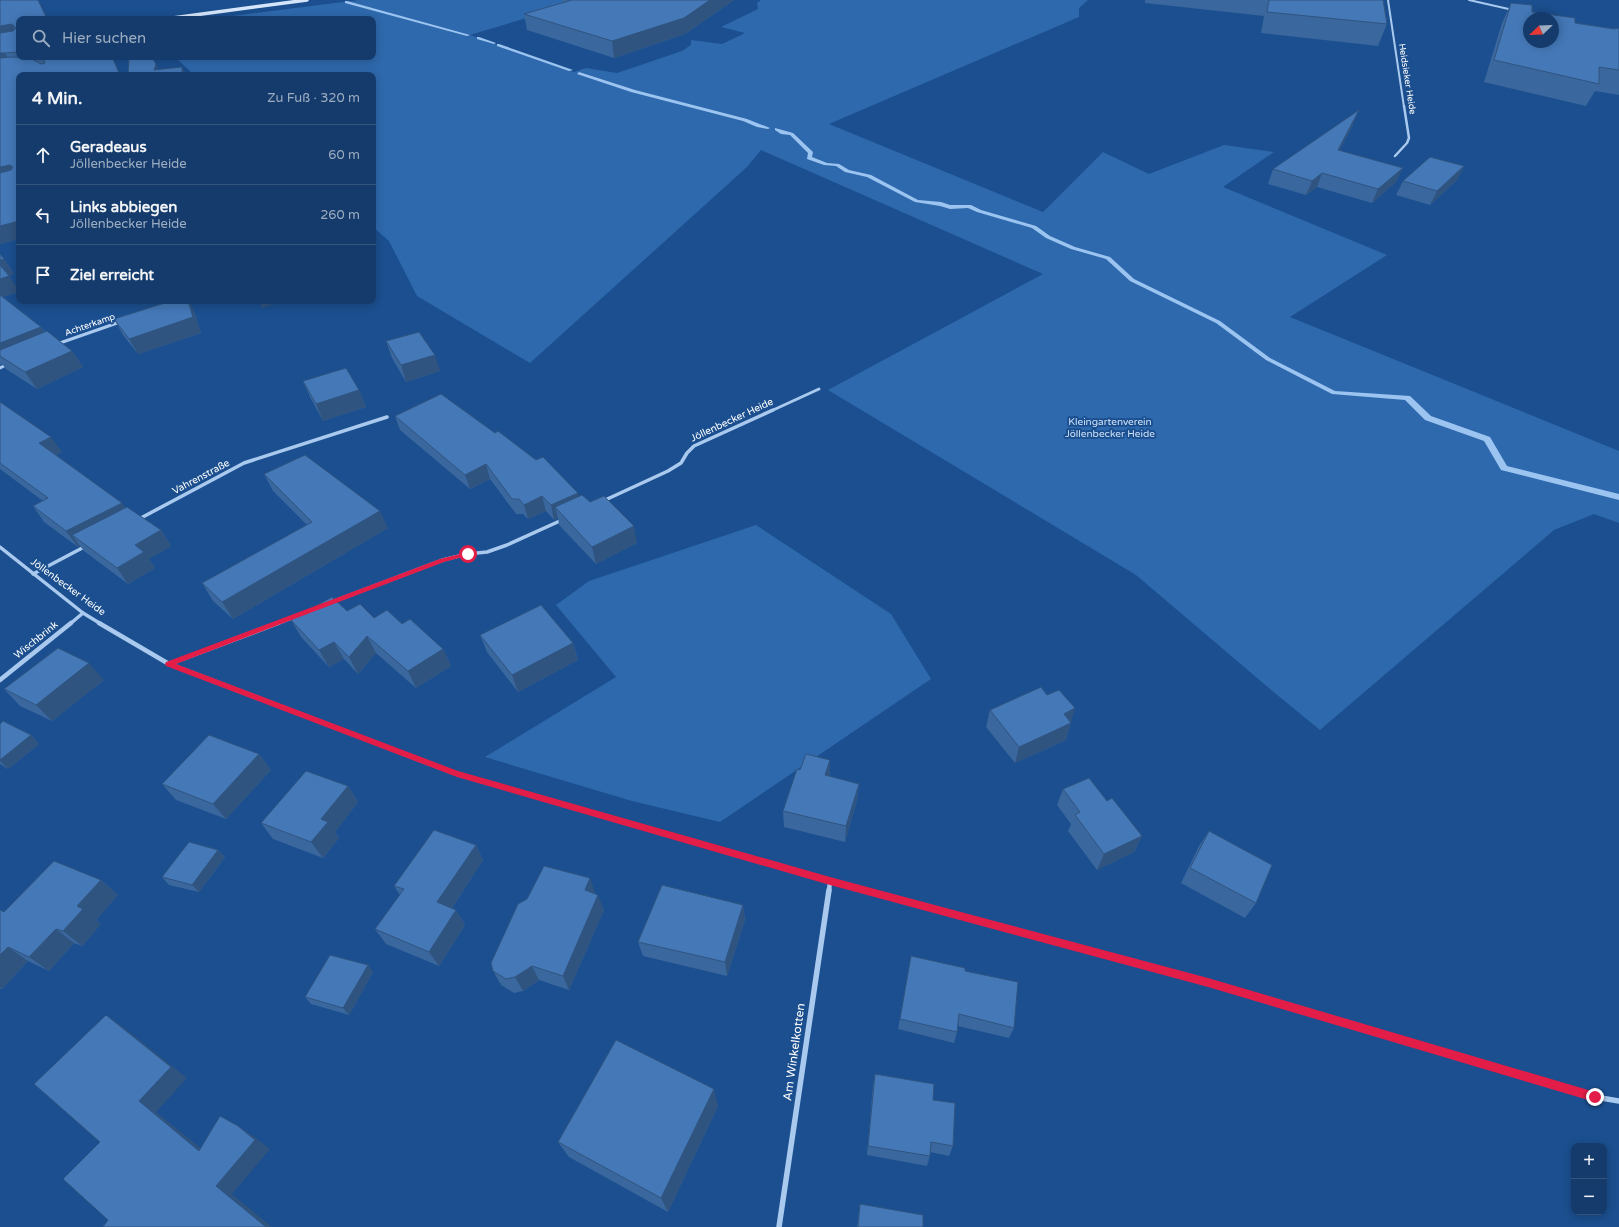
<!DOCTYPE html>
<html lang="de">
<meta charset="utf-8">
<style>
body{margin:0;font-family:"Varela Round",sans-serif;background:#1d4271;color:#f1f3f6}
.controls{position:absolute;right:12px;bottom:12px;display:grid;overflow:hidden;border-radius:8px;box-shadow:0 2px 10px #0003}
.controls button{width:36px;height:36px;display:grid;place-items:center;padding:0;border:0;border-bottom:1px solid #33557e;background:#143b6b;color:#f1f3f6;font:20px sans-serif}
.compass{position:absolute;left:1523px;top:12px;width:36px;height:36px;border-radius:50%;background:#143b6b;box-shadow:0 2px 10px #0003;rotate:247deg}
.stop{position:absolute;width:12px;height:12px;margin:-9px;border:3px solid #e11d48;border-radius:50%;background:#fff}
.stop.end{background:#e11d48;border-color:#fff;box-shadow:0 1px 4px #0008}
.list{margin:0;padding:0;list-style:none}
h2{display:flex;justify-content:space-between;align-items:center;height:52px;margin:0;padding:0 16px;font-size:17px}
h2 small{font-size:13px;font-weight:400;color:#9dadc1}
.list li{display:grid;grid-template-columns:26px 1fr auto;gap:12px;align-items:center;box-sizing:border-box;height:60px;padding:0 16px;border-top:1px solid #33557e}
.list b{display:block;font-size:15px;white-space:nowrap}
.list p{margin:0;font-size:13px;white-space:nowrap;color:#9dadc1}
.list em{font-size:13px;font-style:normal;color:#9dadc1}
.icon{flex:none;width:22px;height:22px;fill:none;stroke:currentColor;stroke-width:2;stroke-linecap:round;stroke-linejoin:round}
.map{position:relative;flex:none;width:1619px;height:1227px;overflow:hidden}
.search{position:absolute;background:#143b6b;box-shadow:0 2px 10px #0003;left:16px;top:16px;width:360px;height:44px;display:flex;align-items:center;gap:10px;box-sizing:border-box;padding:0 14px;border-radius:8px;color:#9dadc1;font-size:15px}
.panel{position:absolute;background:#143b6b;box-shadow:0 2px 10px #0003;left:16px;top:72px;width:360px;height:232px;border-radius:8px}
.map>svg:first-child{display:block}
.green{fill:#2e69ad}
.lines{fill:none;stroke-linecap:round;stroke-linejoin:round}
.stream{fill:#9cc4f0;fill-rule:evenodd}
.street-far5{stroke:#a9c9ee;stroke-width:2}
.street-far4{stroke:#a9c9ee;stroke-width:2.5}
.street-far3{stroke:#a9c9ee;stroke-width:3}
.street-far2{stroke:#a9c9ee;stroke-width:3.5}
.street-far1{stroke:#a9c9ee;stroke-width:4.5}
.street{stroke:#a9c9ee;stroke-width:5.5}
.secondary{stroke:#d6e6fa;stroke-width:3.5}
.wall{fill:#3a679d}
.shaded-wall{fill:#305480}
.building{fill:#4478b7;stroke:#305480;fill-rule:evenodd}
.route{fill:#e11d48}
.labels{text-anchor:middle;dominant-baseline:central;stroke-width:4;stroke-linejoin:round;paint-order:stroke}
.far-street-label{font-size:9px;fill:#fff;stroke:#1b4f8f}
.street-label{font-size:10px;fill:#fff;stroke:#1b4f8f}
.park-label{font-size:10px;fill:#cfe3fa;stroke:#1b4f8f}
.near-street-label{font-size:12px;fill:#fff;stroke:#1b4f8f}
</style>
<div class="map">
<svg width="1619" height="1227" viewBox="0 0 1619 1227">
<rect width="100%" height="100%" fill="#1b4f8f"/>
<!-- green -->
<g class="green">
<polygon points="359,0 573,0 550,11 470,35 574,72 586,68 617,73 682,51 691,45 691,40 722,44 745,33 721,27 758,9 757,3 761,0 1088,0 1079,8 1079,17 829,124 1043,212 1103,152 1149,174 1224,145 1274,152 1223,187 1387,255 1290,317 1619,451 1619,523 1594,514 1554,530 1320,730 1270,689 1136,575 828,390 1043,274 761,150 747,167 530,363 417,296 389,241 373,227 373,75 194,75 175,57 373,57 373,19 199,19 217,18"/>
<polygon points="756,525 891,614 931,679 720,822 632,801 485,757 616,677 556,605 589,581"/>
</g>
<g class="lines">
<!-- stream -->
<g class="stream">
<polygon points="345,1 347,1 470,35 467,36 345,3"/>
<polygon points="477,37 479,37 496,43 494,44 477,39"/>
<polygon points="497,44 499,44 573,70 569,71 497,46"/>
<polygon points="579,72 635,90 747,119 770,128 768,129 757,127 743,121 631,92 577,74"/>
<polygon points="775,128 793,133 813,152 812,157 827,163 839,164 849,170 871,175 918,200 941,202 950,205 971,205 981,210 1036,226 1050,236 1075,247 1110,257 1134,279 1220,321 1270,358 1335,391 1410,396 1431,416 1490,437 1507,466 1619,494 1619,500 1501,470 1484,441 1425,420 1405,400 1332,394 1266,360 1216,323 1130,281 1106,259 1071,249 1046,238 1032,228 977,212 968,208 950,209 940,206 915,202 867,177 845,172 836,166 824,165 807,159 808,153 790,135 781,134 775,130"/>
</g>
<!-- street-far5 -->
<g class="street-far5">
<polyline points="1388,0 1404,107"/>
<polyline points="1469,0 1513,10"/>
</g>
<!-- street-far4 -->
<polyline class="street-far4" points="1395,156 1407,143 1409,138 1404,106"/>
<!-- street-far3 -->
<g class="street-far3">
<polyline points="57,344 120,322"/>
<polyline points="0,368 8,364"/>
<polyline points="771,411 819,389"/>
</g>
<!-- street-far2 -->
<g class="street-far2">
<polyline points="603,501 668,471 681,463 687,453 694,446 773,410"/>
<polyline points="139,519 244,463 387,417"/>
<polyline points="0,547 83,613 101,624"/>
<polyline points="33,574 86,546"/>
<polyline points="332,602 443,560 467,554 487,552 507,545 562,520"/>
<polyline points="70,624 83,613"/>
<polyline points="276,624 309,611"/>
</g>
<!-- street-far1 -->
<g class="street-far1">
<polyline points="99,623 169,664 457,774 868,891"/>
<polyline points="169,664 278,623"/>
<polyline points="0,680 71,623"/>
<polyline points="829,891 830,881"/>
</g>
<!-- street -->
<g class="street">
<polyline points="864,890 1208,982 1595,1097 1619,1101"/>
<polyline points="779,1227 829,890"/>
</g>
<!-- secondary -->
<polyline class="secondary" points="165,19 307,0"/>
</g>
<!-- wall -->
<g class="wall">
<polygon points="0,0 19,19 19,57 112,57 120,75 19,75 19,239 0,244"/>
<polygon points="562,0 734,0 685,34 614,58 527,30 524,14 562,3"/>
<polygon points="1145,0 1383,0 1387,24 1378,46 1261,33 1264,16 1145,3"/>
<polygon points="1511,3 1532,12 1575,23 1614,29 1619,28 1619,95 1595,91 1586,106 1484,82 1502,23"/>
<polygon points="1354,123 1339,151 1396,182 1372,203 1317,187 1306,195 1268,184 1273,169"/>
<polygon points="1464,166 1457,180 1430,205 1396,195 1403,181"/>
<polygon points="0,254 4,259 14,274 9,276 19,292 2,297 41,327 45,332 72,351 83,367 37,389 6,369 2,364 0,365"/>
<polygon points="194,311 201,333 138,354 123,335 114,319"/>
<polygon points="386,341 440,371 406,382 392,358"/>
<polygon points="303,381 359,390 366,407 323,421 310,397"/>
<polygon points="0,402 62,452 56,455 122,503 125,508 161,530 171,546 149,559 155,568 128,584 84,551 80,546 78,547 44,522 33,506 43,501 0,469"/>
<polygon points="395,416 579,496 590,502 637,543 596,564 559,525 558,518 554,520 546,511 528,519 523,514 516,514 490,479 470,489 400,430"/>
<polygon points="264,474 388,528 233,619 213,601 202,583 307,525 273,491"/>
<polygon points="347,611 402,624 443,649 451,666 416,688 376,653 358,674 344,659 329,667 301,637 291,620"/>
<polygon points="480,635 573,643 578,660 518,692 487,652"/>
<polygon points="104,680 52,721 20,706 4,689"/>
<polygon points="990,710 1071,722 1066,740 1015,763 986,727"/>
<polygon points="0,724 31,735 39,744 8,769 0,764"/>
<polygon points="259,754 271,770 226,819 176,800 162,784"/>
<polygon points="830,777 859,784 857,800 845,842 784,827 783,811"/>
<polygon points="348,786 358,802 335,832 339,838 323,858 273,839 261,823"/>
<polygon points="1063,789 1107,801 1142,836 1134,852 1097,870 1068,831 1071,824 1057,805"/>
<polygon points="1209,831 1256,903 1245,918 1181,883 1199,846"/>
<polygon points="476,845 483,860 452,908 456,910 465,925 439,966 386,944 375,929 400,895 394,886"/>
<polygon points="218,850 225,857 199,892 169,885 162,877"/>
<polygon points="101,880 118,895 96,920 101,924 82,946 74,943 49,971 28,961 2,989 0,989 0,910 4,912"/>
<polygon points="595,893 604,910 569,990 539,980 523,991 514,993 501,985 493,971"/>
<polygon points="743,905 745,920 727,976 643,956 638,942"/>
<polygon points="911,956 965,971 1014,1028 1009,1038 958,1026 957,1032 954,1043 898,1029"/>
<polygon points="373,972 349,1015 311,1004 305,997"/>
<polygon points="875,1074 933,1100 953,1146 949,1156 930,1152 930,1156 927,1166 867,1155 873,1085"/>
<polygon points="718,1106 668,1212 569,1157 558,1142"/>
<polygon points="860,1204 923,1227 857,1227"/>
</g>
<!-- shaded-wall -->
<g class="shaded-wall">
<polygon points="710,0 734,0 685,34 614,58 612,41"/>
<polygon points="12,24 19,37 0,40 0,26"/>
<polygon points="0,53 5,53 12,65 0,67"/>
<polygon points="156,64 161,75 154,70"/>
<polygon points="182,67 186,75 183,75 182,72"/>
<polygon points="1359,110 1354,123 1332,164 1338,150"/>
<polygon points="10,165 19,179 0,184 0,167"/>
<polygon points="1464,166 1457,180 1430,205 1437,191"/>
<polygon points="1403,168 1396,182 1372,203 1378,189"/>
<polygon points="1322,173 1317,187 1306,195 1312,181"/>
<polygon points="19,221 19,239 0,244 0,226"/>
<polygon points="4,259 14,274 9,276 19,291 19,292 0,298 0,260"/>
<polygon points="188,301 189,301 194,311 201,333 138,354 129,339"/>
<polygon points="259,301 283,301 262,308"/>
<polygon points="41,327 52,343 0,356 0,343"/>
<polygon points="72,351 83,367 37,389 25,372"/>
<polygon points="435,355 440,371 406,382 401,365"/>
<polygon points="359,390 366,407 323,421 316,404"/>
<polygon points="51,437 62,452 50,458 39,443"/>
<polygon points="486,464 490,479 470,489 465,475"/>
<polygon points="578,493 581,507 555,507 558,518 554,520 551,505"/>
<polygon points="542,496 546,511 528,519 524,505"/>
<polygon points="122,503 132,518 72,535 80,546 78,547 66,531"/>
<polygon points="380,511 388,528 233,619 222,602"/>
<polygon points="634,526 637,543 596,564 592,547"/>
<polygon points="161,530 171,546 149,559 155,568 128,584 117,568 135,545"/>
<polygon points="367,636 376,653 358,674 349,657"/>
<polygon points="334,642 344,659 329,667 319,650"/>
<polygon points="573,643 578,660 518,692 512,675"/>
<polygon points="443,649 451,666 416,688 408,671"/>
<polygon points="89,663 104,680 52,721 36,705"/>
<polygon points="1075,708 1066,740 1015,763 1019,747 1064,714"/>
<polygon points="31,735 39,744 8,769 0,761 0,760"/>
<polygon points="259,754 271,770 226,819 213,804"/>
<polygon points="830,760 830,776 825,792 825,775"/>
<polygon points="859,784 857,800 845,842 846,826"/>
<polygon points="348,786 358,802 335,832 339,838 323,858 311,842 321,819"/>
<polygon points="1142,836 1134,852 1097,870 1104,854"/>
<polygon points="476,845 483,860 446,917 437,902"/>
<polygon points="218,850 225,857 199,892 192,885"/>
<polygon points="590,878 595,893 591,905 585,890"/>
<polygon points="101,880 118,895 96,920 101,924 82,946 63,931 77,906"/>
<polygon points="598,895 604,910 569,990 563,976"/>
<polygon points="743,905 745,920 727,976 725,962"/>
<polygon points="456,910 465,925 439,966 429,952"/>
<polygon points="56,929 74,943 49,971 29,957"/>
<polygon points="8,947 28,961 2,989 0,988 0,955"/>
<polygon points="368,965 373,972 349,1015 343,1008"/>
<polygon points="532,966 539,980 523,991 515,977"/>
<polygon points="106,1015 123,1027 187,1078 156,1112 215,1160 199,1151 139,1101"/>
<polygon points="714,1089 718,1106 668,1212 661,1198"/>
<polygon points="238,1126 253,1136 270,1149 232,1194 272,1227 266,1227 216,1186"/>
</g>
<!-- building -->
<g class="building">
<polygon points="0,0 38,0 47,19 19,19 19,52 5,53 0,53 0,33 13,31 16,28 12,24 0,26"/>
<polygon points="572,0 710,0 684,18 612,41 524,14"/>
<polygon points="1269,0 1383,0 1387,24 1267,12"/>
<path d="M1511 3 1532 5V12L1575 18V23L1614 29 1619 28V70L1599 67V84L1494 60ZM1529 18H1553V42H1529Z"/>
<polygon points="12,57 30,58 41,64 45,63 44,60 39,57 112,57 120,75 19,75 19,221 0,226 0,173 11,170 13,167 10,165 0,167 0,58"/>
<polygon points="129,57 152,57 156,64 154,70 182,67 182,72 185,73 185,75 128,75"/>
<polygon points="1359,110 1338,150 1403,168 1378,189 1322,173 1312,181 1273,169"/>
<polygon points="1430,157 1464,166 1437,191 1403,181"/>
<polygon points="0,254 4,259 0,260"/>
<polygon points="0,265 9,276 0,279"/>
<polygon points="0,295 41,327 0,343"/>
<polygon points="171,301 188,301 193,317 129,339 114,319"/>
<polygon points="47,331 72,351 25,372 0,356 0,350"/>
<polygon points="419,332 435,355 401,365 386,341"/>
<polygon points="346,368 359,390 316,404 303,381"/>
<polygon points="441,394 495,433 498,431 536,460 543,457 578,493 551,505 542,496 524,505 519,499 512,499 486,464 465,475 395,416"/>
<polygon points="0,402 51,437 39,443 122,503 66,531 33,506 48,498 0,463"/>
<polygon points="305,455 380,511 222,602 202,583 312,522 264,474"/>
<polygon points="582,495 590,502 604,496 634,526 592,547 555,507"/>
<polygon points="127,507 161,530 135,545 144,552 117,568 72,535"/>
<polygon points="332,597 347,611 360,604 374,618 387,610 402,624 410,619 443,649 408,671 367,636 349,657 334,642 319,650 291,620"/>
<polygon points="541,605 573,643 512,675 480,635"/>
<polygon points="58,648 89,663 36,705 4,689"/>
<polygon points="1041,687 1047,695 1059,690 1075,708 1064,714 1071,723 1019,747 990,710"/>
<polygon points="3,721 31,735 0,760 0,724"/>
<polygon points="209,735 259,754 213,804 162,784"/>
<polygon points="806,754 830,760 825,775 859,784 846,826 783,811 797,769 800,770"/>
<polygon points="306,771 348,786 321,819 328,822 311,842 261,823"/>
<polygon points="1089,778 1107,801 1112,798 1142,836 1104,854 1075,815 1080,812 1063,789"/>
<polygon points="434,830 476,845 437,902 456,910 429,952 375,929 404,889 394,886"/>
<polygon points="1209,831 1272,865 1256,903 1190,868"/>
<polygon points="189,842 218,850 192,885 162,877"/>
<polygon points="54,861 101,880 77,906 83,909 63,931 56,929 29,957 8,947 0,955 0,910 4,912"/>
<polygon points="544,866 590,878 585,890 598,895 563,976 532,966 515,977 506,979 493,971 491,963 518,904 527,899"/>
<polygon points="662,885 743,905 725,962 638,942"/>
<polygon points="330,955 368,965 343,1008 305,997"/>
<polygon points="911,956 965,968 965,971 1018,982 1014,1028 959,1014 957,1032 900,1019"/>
<polygon points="106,1015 171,1067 139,1101 199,1151 220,1116 238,1126 255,1140 216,1186 266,1227 103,1227 108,1220 63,1179 100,1142 34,1084"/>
<polygon points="616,1040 714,1089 661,1198 558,1142"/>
<polygon points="875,1074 934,1084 933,1100 955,1103 953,1146 931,1142 930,1156 868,1146"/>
<polygon points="860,1204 923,1215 923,1227 858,1227"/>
</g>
<!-- route -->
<polygon class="route" points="468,552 471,554 470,555 444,562 176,664 458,771 830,877 1208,978 1595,1092 1598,1094 1600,1097 1598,1100 1595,1102 1208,987 830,885 457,777 166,666 165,664 166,662 440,559"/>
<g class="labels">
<!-- far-street labels -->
<g class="far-street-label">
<text transform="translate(1407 79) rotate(81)">Heidsieker Heide</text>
<text transform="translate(90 325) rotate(-19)">Achterkamp</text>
</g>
<!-- street labels -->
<g class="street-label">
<text transform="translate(732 420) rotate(-25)">Jöllenbecker Heide</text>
<text transform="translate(201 477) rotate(-28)">Vahrenstraße</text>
<text transform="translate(68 587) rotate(36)">Jöllenbecker Heide</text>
<text transform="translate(36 640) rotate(-39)">Wischbrink</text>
</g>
<!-- park labels -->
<g class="park-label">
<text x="1110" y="422">Kleingartenverein<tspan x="1110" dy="12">Jöllenbecker Heide</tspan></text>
</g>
<!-- near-street labels -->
<g class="near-street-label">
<text transform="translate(794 1052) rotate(-82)">Am Winkelkotten</text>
</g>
</g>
</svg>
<div class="controls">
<button>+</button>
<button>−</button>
</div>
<svg class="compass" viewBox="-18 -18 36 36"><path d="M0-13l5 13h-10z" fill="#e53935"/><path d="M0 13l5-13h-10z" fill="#9dadc1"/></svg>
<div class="stop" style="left:468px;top:554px"></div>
<div class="stop end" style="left:1595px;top:1097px"></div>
<div class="search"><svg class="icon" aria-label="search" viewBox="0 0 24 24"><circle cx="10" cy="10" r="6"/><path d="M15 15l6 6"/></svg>Hier suchen</div>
<section class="panel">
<h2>4 Min.<small>Zu Fuß · 320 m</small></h2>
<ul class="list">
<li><svg class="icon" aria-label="ahead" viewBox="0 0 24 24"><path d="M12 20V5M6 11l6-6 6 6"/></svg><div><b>Geradeaus</b><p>Jöllenbecker Heide</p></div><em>60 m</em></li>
<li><svg class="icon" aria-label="left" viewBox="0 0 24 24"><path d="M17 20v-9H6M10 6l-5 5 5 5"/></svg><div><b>Links abbiegen</b><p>Jöllenbecker Heide</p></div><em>260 m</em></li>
<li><svg class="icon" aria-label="arrive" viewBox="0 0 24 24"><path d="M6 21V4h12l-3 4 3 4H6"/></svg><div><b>Ziel erreicht</b></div></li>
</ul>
</section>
</div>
